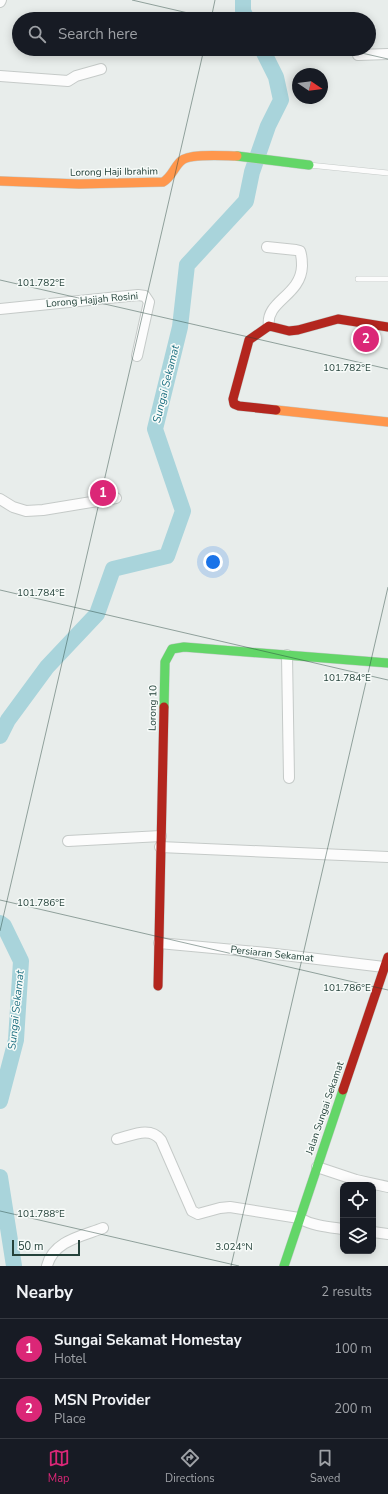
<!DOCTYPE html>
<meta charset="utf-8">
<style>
body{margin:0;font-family:"Nunito Sans",sans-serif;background:#242831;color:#f1f3f6}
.controls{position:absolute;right:12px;bottom:12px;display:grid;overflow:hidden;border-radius:8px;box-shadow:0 2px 10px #0003}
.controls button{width:36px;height:36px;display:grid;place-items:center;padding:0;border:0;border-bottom:1px solid #363941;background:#171b24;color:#f1f3f6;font:20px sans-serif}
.compass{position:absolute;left:292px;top:68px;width:36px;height:36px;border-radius:50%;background:#171b24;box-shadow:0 2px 10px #0003;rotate:103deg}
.scale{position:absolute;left:12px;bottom:10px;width:68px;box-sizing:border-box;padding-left:4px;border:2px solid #24423a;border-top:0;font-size:11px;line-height:14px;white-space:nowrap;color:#24423a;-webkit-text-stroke:3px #f7fbf9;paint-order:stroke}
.you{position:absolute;left:213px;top:562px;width:14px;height:14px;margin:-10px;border:3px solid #fff;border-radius:50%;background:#1a73e8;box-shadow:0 0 0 6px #1a73e833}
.badge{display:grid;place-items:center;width:26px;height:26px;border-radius:50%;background:#db2777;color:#fff;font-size:13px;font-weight:700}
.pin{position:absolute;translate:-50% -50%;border:2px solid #fff;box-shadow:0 1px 4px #0006}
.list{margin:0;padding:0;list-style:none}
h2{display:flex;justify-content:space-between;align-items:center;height:52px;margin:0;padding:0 16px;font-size:17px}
h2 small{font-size:13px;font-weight:400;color:#9ea1a6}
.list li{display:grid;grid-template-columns:26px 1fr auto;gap:12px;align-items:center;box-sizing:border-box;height:60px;padding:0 16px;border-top:1px solid #363941}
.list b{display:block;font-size:15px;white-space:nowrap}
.list p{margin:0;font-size:13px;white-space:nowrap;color:#9ea1a6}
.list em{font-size:13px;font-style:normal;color:#9ea1a6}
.icon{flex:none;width:22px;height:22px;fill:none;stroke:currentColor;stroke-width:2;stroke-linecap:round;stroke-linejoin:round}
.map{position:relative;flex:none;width:388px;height:1266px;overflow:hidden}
.search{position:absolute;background:#171b24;box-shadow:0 2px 10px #0003;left:12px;right:12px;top:12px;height:44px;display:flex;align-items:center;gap:10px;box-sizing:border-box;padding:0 14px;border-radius:22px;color:#9ea1a6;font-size:15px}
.sheet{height:172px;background:#171b24}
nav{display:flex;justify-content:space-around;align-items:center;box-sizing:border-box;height:56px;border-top:1px solid #363941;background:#171b24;font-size:11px;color:#9ea1a6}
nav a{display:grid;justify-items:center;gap:2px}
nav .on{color:#db2777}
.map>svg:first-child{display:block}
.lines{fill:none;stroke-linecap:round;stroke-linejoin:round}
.river{stroke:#a9d4db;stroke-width:16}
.lane-casing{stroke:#c5cac8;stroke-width:6}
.street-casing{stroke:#c5cac8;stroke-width:12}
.fast-casing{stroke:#c3cbc8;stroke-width:10}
.slow-casing{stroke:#c3cbc8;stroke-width:10}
.jam-casing{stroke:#c3cbc8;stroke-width:10}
.lane{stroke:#fcfcfc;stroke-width:5}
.street{stroke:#fcfcfc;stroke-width:10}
.fast{stroke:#63d668;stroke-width:9}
.slow{stroke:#ff974d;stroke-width:9}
.jam{stroke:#b3261e;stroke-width:9}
.ticks{fill:none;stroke:#24423a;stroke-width:1;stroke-opacity:0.45}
.labels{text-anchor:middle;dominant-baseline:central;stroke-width:3;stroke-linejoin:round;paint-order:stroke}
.street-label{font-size:10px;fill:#24423a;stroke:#f7fbf9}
.water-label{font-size:11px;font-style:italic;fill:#1c6f80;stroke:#f7fbf9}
.ticks-label{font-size:10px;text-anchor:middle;fill:#24423a;stroke:#f7fbf9;stroke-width:3;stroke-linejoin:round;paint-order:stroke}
</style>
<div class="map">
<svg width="388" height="1266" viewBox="0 0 388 1266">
<rect width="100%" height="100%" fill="#e8edeb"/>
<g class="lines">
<!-- river -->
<g class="river">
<polyline points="243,0 243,11 247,19"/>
<polyline points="0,736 8,720 47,667 97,614 113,569 167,556 183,511 155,429 180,327 187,265 246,201 252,172 268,126 281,100 276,77 262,49"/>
<polyline points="0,923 4,926 21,961 16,1040 0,1101"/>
<polyline points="0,1177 14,1266"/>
</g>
<!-- lane casing -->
<g class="lane-casing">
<g id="lane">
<polyline points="309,165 388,173"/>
<polyline points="358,279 388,279"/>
</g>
</g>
<!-- street casing -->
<g class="street-casing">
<g id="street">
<polyline points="0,2 1,0"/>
<polyline points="358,55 388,54"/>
<polyline points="0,76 68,81 76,76 101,69"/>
<path d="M267 247 296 250 300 251C302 256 302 261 302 266 301 296 265 301 269 326"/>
<polyline points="0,309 138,295 145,296 149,302 137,356"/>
<polyline points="0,499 13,507 26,511 43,510 116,498"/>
<polyline points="287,655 289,778"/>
<polyline points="68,841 161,836"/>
<polyline points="160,847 388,857"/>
<polyline points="159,943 267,953 384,967"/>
<path d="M117 1139C133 1135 150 1126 161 1140L192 1211 198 1214 220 1208 230 1207 299 1218C313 1226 328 1227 343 1229"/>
<polyline points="317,1167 356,1180 388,1187"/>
<polyline points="373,1232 388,1234"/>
<path d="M47 1266C53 1241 82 1236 103 1228"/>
</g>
</g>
<!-- fast casing -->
<g class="fast-casing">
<g id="fast">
<polyline points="237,156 309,165"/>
<polyline points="164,707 165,662 172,649 184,647 388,663"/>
<polyline points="284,1266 343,1090"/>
</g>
</g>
<!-- slow casing -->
<g class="slow-casing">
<g id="slow">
<path d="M0 181 79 184 163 182C172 177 174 167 181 161 189 153 225 156 237 156"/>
<polyline points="276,410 388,422"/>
</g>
</g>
<!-- jam casing -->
<g class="jam-casing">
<g id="jam">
<polyline points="276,410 239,406 234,404 233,399 249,340 269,326 289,331 298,330 338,319 388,327"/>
<polyline points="158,986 164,707"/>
<polyline points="343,1090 388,957"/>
</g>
</g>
<!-- lane -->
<use href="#lane" class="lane"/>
<!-- street -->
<use href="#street" class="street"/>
<!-- fast -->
<use href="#fast" class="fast"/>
<!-- slow -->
<use href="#slow" class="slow"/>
<!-- jam -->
<use href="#jam" class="jam"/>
</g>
<!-- ticks -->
<path class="ticks" d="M132 0 214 19M211 19 215 0M344 49 388 59M0 280 388 369M0 590 388 680M0 900 388 990M0 931 204 49M0 1211 239 1266M231 1266 388 587"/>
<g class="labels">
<!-- street labels -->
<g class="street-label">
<text transform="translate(114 172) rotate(-1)">Lorong Haji Ibrahim</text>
<text transform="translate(92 300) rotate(-5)">Lorong Hajjah Rosini</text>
<text transform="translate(153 708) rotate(-89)">Lorong 10</text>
<text transform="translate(272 954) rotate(6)">Persiaran Sekamat</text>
<text transform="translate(325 1108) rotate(-71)">Jalan Sungai Sekamat</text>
</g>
<!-- water labels -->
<g class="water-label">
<text transform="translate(166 384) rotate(-76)">Sungai Sekamat</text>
<text transform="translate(16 1010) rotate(-84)">Sungai Sekamat</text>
</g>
</g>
<g class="ticks-label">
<text x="41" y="286">101.782°E</text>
<text x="347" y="371">101.782°E</text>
<text x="41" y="596">101.784°E</text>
<text x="347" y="681">101.784°E</text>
<text x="41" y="906">101.786°E</text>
<text x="347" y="991">101.786°E</text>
<text x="41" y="1217">101.788°E</text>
<text x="234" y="1250">3.024°N</text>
</g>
</svg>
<div class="controls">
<button><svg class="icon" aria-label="locate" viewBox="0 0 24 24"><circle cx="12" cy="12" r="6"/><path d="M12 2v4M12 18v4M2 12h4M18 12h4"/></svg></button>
<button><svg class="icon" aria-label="layers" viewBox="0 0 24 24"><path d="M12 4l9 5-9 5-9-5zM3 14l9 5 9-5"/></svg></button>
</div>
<svg class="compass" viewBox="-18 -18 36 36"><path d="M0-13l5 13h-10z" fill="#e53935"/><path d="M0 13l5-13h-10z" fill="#9ea1a6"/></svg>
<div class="scale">50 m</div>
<div class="you"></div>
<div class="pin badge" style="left:103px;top:493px">1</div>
<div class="pin badge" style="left:366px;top:339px">2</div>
<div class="search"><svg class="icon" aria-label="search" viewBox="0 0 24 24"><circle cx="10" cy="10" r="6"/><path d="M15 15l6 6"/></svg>Search here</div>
</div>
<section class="sheet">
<h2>Nearby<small>2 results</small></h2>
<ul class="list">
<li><span class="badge">1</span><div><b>Sungai Sekamat Homestay</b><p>Hotel</p></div><em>100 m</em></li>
<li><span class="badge">2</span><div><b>MSN Provider</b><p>Place</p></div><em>200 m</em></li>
</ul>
</section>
<nav>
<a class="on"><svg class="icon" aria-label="map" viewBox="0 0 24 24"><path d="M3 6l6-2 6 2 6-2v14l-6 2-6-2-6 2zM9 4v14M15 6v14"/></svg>Map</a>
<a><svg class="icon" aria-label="directions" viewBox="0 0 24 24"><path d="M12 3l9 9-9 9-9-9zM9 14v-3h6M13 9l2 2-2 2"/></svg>Directions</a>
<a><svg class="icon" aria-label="saved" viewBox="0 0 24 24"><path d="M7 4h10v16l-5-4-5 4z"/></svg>Saved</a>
</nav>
